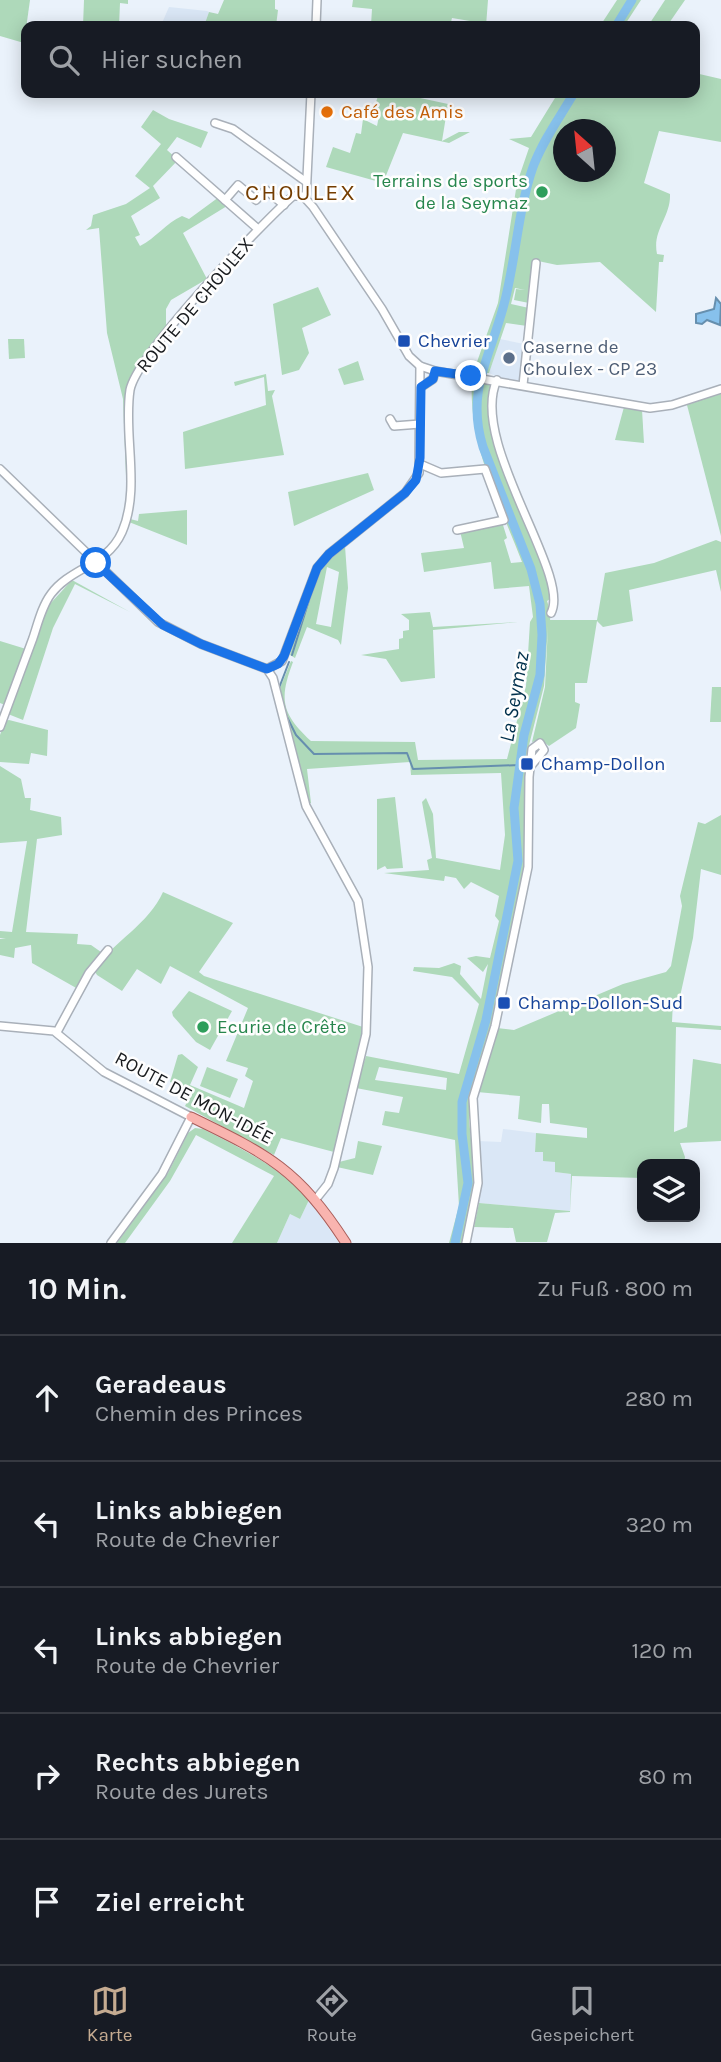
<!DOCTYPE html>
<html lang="de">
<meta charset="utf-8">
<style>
body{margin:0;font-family:Karla,sans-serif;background:#242831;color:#f1f3f6}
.controls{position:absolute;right:21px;bottom:21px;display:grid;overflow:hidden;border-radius:14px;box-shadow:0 4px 18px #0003}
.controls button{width:63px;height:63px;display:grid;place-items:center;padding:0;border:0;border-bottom:2px solid #363941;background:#171b24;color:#f1f3f6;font:35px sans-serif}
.compass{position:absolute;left:553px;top:119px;width:63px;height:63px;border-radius:50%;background:#171b24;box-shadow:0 4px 18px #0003;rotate:333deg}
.stop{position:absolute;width:21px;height:21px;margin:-16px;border:5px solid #1a73e8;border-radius:50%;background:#fff}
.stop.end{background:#1a73e8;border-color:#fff;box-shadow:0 2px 7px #0008}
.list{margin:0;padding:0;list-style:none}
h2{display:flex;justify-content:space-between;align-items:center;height:91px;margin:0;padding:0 28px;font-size:30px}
h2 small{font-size:23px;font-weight:400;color:#9ea1a6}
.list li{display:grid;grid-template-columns:46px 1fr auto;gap:21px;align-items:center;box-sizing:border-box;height:126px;padding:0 28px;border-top:2px solid #363941}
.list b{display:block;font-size:26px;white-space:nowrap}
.list p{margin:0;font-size:23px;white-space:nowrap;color:#9ea1a6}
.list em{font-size:23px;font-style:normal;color:#9ea1a6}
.icon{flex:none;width:38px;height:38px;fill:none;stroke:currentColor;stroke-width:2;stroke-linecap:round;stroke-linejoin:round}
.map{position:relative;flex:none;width:721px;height:1243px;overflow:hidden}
.search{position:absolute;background:#171b24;box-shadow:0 4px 18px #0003;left:21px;right:21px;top:21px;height:77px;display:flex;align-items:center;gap:18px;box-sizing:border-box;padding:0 24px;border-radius:14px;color:#9ea1a6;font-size:26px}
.sheet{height:721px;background:#171b24}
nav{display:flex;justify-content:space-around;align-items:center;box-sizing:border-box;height:98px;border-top:2px solid #363941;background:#171b24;font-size:19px;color:#9ea1a6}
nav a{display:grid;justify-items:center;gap:4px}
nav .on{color:#c5ab91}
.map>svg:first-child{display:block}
.built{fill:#dae7f6}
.green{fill:#aed9ba;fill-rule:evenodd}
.water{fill:#87c1ec;stroke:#668fae;stroke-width:2}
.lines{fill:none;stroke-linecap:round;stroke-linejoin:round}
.stream{stroke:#668fae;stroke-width:2}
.river{stroke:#87c1ec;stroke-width:9}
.minor-casing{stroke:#a9b0b9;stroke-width:10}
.major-casing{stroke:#a85e5a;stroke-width:11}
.minor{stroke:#fff;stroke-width:7}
.major{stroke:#f9b4af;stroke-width:9}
.route{stroke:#1a73e8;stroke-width:9}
.food-dot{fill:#e8710a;stroke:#fefefe;stroke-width:2.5}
.leisure-dot{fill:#2e9e5b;stroke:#fefefe;stroke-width:2.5}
.transit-dot{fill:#1a4fb4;stroke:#fefefe;stroke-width:2.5}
.service-dot{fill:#5c6f8a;stroke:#fefefe;stroke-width:2.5}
.labels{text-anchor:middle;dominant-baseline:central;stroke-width:5;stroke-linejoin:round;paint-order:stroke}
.food-label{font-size:19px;fill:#c56008;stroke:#fefefe;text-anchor:start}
.leisure-label{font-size:19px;fill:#27864d;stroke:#fefefe;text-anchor:end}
.street-label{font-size:19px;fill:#181b1e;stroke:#fefefe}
.transit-label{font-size:19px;fill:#164399;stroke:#fefefe;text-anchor:start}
.service-label{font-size:19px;fill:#4e5e75;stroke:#fefefe;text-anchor:start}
.water-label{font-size:21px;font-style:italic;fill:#00304c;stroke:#fefefe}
.quarter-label{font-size:23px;letter-spacing:2px;fill:#743d00;stroke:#fefefe}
</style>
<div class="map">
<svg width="721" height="1243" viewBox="0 0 721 1243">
<rect width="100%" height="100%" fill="#eaf2fb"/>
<!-- built -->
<g class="built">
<polygon points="169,7 207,11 209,12 204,26 171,26 162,23"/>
<polygon points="500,339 524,344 528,383 498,377 489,373"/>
<polygon points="503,1129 536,1133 535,1151 543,1152 555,1162 555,1172 571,1174 570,1211 479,1203 481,1181 477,1141 501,1142"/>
<polygon points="309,1200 339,1243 277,1243 290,1214 300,1219"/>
</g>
<!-- green -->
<g class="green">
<polygon points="0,0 30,0 24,43 0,36"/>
<polygon points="84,0 128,0 128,4 120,3 119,26 83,26"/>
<polygon points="224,0 275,0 275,9 278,10 276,26 204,26 209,12 218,14"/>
<polygon points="353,0 488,0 486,26 470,26 470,21 452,18 450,26 371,25 372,9 352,7"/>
<polygon points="617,0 641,0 624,26 600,26"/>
<polygon points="665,0 685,0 667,26 648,26"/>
<path d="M695 73 721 79V142L659 131 644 183 670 194C671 217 652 230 657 254L664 255 663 262H659L656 312 600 262 557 265 538 261 529 303 514 300 516 289 525 290 515 288 511 304 529 308 527 326 506 323 489 373H473L498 303 517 183 529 148 509 139 531 137 558 93H695ZM564 130H606V172H564Z"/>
<polygon points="379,93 397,93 448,104 442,141 459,132 470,132 449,143 403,133 383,183 326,167 333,147 350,153 356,133 361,134 363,119 377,126 380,111 375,105"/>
<path d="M153 110 169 119 208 132 201 148 177 137 167 150 178 160 153 186 160 198 131 216 140 235 135 237 140 246C156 238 166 223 182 216L189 219 219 197 227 206 183 233 207 279 171 300 166 309V329L129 380 126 476 123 399 107 333 99 228 86 230 91 226 93 215 126 204 150 188 135 176 161 144 141 127Z"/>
<polygon points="318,287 331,315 302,328 309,353 299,370 282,375 273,304"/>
<polygon points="8,339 24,339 25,358 9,359"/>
<polygon points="358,361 364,380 344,385 338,369"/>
<polygon points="266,374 268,391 275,390 272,396 284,455 185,469 183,432 266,405 264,377 235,386 234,382"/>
<path d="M472 380H497C480 432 511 486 532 533L530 537 538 549 553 597 547 601 551 613 550 620H597L605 573 654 563 716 540 721 542V592L716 570 629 590 633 621 603 627 597 621 587 683H575V702L580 704 576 728 549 746 541 740 532 742 545 687 548 626 544 686 526 757 527 846 524 869 492 1027 472 1092 469 1120 476 1184 464 1243H449L459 1206 455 1140 382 1125 385 1111 399 1113 403 1097 356 1088 366 1056 459 1074 479 1004 452 977 413 971 414 967 439 968 454 963 461 966 460 974 481 999 488 964 483 972 467 958 476 956 490 958 499 921 495 916 499 896 471 882 464 889 456 878 445 876 444 881 384 873 429 870 427 860 432 858 422 802 426 798 433 814 436 858 500 870 505 835 501 773 411 775 410 762 307 769 311 803H308L280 688 291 661 293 662C279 699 281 713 311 741L415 742 418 760 507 759 526 686 530 622 533 617 529 586 494 589 491 562 424 572 421 553 464 548 460 531 497 524 503 525 507 538 504 540 511 563 522 562C499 502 468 444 472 380ZM379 1067 447 1078 446 1090 375 1080Z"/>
<polygon points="721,393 721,536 687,405"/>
<polygon points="624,407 642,410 644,443 615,440"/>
<polygon points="368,473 374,490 294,526 288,492"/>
<polygon points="187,510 187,545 129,522 130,519 138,521 139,514"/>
<path d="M345 546 348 588 341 645 338 640 307 627 295 658 290 655C302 617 308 568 345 546ZM327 567 339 572 331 627 316 624Z"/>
<polygon points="72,580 130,612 75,584 53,628 23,720 8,714 49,605"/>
<polygon points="430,612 433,627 518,622 433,630 435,678 401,682 386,659 361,655 399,649 399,639 403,638 403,631 409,630 409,620 401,614"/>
<polygon points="0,641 26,649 5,705 0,703"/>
<polygon points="712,687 721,687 721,722 710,722"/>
<polygon points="9,720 48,730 47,756 31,753 29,764 0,762 0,735 5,721"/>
<polygon points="0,766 21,779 25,798 31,798 30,810 61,817 62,835 37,839 26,932 78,934 77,944 91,945 101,952 78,989 32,963 31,945 15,948 14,958 0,955 0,939 6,939 0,938 0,931 12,932 27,841 0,843"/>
<polygon points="395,797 403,868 387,869 385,866 377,870 377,799"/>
<polygon points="721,815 721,875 701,869 693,938 679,1001 673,1001 672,1022 721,1026 721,1030 676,1027 674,1132 687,1127 693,1059 721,1064 721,1141 680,1143 685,1157 684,1164 642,1164 642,1178 572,1176 570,1212 555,1213 547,1242 516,1242 513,1228 474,1227 479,1203 570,1211 571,1174 555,1172 555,1162 543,1161 543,1152 535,1152 536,1133 587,1138 587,1128 550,1123 549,1104 542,1104 541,1123 518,1119 520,1096 477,1092 497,1028 514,1030 623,984 666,972 671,966 682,906 680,896 698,822 705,824"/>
<path d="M163 892 233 923 199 972 204 976 363 1027 334 1152 281 1138 274 1155 185 1106 187 1102 183 1099 187 1090 170 1082 178 1055 182 1054 198 1067 190 1085 244 1108 253 1081 245 1076 248 1068 226 1061 248 1008 170 966 161 984 137 969 122 991 97 975 94 970C114 941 149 924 163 892Z"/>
<polygon points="189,991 232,1011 210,1050 196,1042 173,1016 172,1012"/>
<polygon points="207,1067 238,1079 230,1098 200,1086"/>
<path d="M195 1128 203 1129C243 1149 279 1167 309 1200L300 1219 290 1214 277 1243H232L274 1176 196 1135 170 1181 125 1243H117L168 1173 188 1133Z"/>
<polygon points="358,1141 382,1146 373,1175 337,1167 339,1162 355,1158"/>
</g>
<!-- water -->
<polygon class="water" points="716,298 721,304 720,325 707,320 702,324 696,323 696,314 714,309"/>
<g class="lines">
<!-- stream -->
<g class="stream">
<polyline points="292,655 309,600"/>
<polyline points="279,688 289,662"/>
<polyline points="285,713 296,735 314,754 407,753 413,769 520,765"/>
</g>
<!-- river -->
<g class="river">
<polyline points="616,26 632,0"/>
<path d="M455 1243 468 1183 462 1134V1102L486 1020 518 861 514 808 524 735 540 675 542 635 540 604 531 569 483 447C466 392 489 359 503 308 516 262 517 213 533 167 543 140 560 117 574 93"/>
</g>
<!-- minor casing -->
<g class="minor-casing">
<g id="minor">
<polyline points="316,26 317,0"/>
<polyline points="215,123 233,129 305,181"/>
<polyline points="176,157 258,229"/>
<polyline points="306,199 311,93"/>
<polyline points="225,200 238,185 256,200 266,190 284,205"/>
<path d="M497 380C468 442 572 575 551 613"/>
<polyline points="523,385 536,263"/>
<polyline points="421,387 433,379 435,371"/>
<polyline points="390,419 394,426 420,424"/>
<polyline points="420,464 441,473 485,469 504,520 457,530"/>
<polyline points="0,469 158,622 201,644 267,669 273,678 306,806 358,901 368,967 366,1034 334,1168 328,1184 316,1199"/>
<polyline points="267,669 282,661 317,568 329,554 405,493 419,473 420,366"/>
<path d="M0 727C11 697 22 667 33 638 38 623 42 606 51 594 71 567 107 566 122 532 141 488 123 435 130 390 137 354 261 224 293 196H303L313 207 382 309 409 356 420 366 435 371 650 408 672 405 721 389"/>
<polyline points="0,1026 54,1031 104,1072 191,1117 162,1174 111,1243"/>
<polyline points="57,1032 89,973 108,950"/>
<polyline points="466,1243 478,1183 473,1098 495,1026 528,867 529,777 532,749 540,743 544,750 530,767"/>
</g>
</g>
<!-- major casing -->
<g class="major-casing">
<path id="major" d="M191 1117C269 1155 298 1169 346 1243"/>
</g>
<!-- minor -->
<use href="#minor" class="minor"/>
<!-- major -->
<use href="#major" class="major"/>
</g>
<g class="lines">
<!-- route -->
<polyline class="route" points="96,563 163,625 201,644 267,669 278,664 284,656 317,568 329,554 405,493 416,480 420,458 421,387 433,379 435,371 471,376"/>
</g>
<!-- markers -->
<circle class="food-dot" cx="327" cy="112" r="7"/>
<g class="leisure-dot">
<circle cx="542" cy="192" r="7"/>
<circle cx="203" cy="1027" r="7"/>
</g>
<g class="transit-dot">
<rect x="397" y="334" width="14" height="14" rx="3.5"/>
<rect x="520" y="757" width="14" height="14" rx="3.5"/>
<rect x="497" y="996" width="14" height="14" rx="3.5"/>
</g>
<circle class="service-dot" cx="509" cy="358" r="7"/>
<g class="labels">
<!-- food labels -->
<g class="food-label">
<text x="341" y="112">Café des Amis</text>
</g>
<!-- leisure labels -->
<g class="leisure-label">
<text x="528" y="181">Terrains de sports<tspan x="528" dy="22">de la Seymaz</tspan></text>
<text x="217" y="1027" text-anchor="start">Ecurie de Crête</text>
</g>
<!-- street labels -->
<g class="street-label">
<text transform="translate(195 305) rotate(-50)">ROUTE DE CHOULEX</text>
<text transform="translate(194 1098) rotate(28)">ROUTE DE MON-IDÉE</text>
</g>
<!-- transit labels -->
<g class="transit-label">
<text x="418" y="341">Chevrier</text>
<text x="541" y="764">Champ-Dollon</text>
<text x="518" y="1003">Champ-Dollon-Sud</text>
</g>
<!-- service labels -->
<g class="service-label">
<text x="523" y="347">Caserne de<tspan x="523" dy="22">Choulex - CP 23</tspan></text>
</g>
<!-- water labels -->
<g class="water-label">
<text transform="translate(514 697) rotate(-80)">La Seymaz</text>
</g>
<!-- quarter labels -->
<g class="quarter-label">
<text x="301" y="192">CHOULEX</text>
</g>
</g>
</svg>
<div class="controls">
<button><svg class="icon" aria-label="layers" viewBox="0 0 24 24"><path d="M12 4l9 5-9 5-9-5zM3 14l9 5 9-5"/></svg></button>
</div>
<svg class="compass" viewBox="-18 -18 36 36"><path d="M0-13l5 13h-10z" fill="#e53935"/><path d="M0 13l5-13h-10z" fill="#9ea1a6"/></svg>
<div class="stop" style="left:96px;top:563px"></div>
<div class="stop end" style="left:471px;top:376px"></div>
<div class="search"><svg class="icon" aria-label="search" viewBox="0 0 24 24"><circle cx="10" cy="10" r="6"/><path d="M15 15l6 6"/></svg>Hier suchen</div>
</div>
<section class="sheet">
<h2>10 Min.<small>Zu Fuß · 800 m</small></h2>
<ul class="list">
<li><svg class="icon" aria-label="ahead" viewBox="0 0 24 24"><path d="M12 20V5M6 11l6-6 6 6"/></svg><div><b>Geradeaus</b><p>Chemin des Princes</p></div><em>280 m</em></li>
<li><svg class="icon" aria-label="left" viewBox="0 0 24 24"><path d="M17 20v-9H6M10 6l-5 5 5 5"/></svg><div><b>Links abbiegen</b><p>Route de Chevrier</p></div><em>320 m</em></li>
<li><svg class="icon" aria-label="left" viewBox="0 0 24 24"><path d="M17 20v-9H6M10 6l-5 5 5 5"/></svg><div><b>Links abbiegen</b><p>Route de Chevrier</p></div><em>120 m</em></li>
<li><svg class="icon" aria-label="right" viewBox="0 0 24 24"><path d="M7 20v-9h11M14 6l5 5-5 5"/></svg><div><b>Rechts abbiegen</b><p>Route des Jurets</p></div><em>80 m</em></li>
<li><svg class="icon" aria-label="arrive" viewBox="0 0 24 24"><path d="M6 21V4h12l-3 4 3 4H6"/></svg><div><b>Ziel erreicht</b></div></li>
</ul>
</section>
<nav>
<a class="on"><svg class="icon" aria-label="map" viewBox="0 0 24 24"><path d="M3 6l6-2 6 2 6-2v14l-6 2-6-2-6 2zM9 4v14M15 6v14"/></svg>Karte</a>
<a><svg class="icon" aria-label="directions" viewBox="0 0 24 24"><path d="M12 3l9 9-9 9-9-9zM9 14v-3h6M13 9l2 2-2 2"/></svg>Route</a>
<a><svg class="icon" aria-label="saved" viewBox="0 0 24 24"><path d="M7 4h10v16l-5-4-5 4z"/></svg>Gespeichert</a>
</nav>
